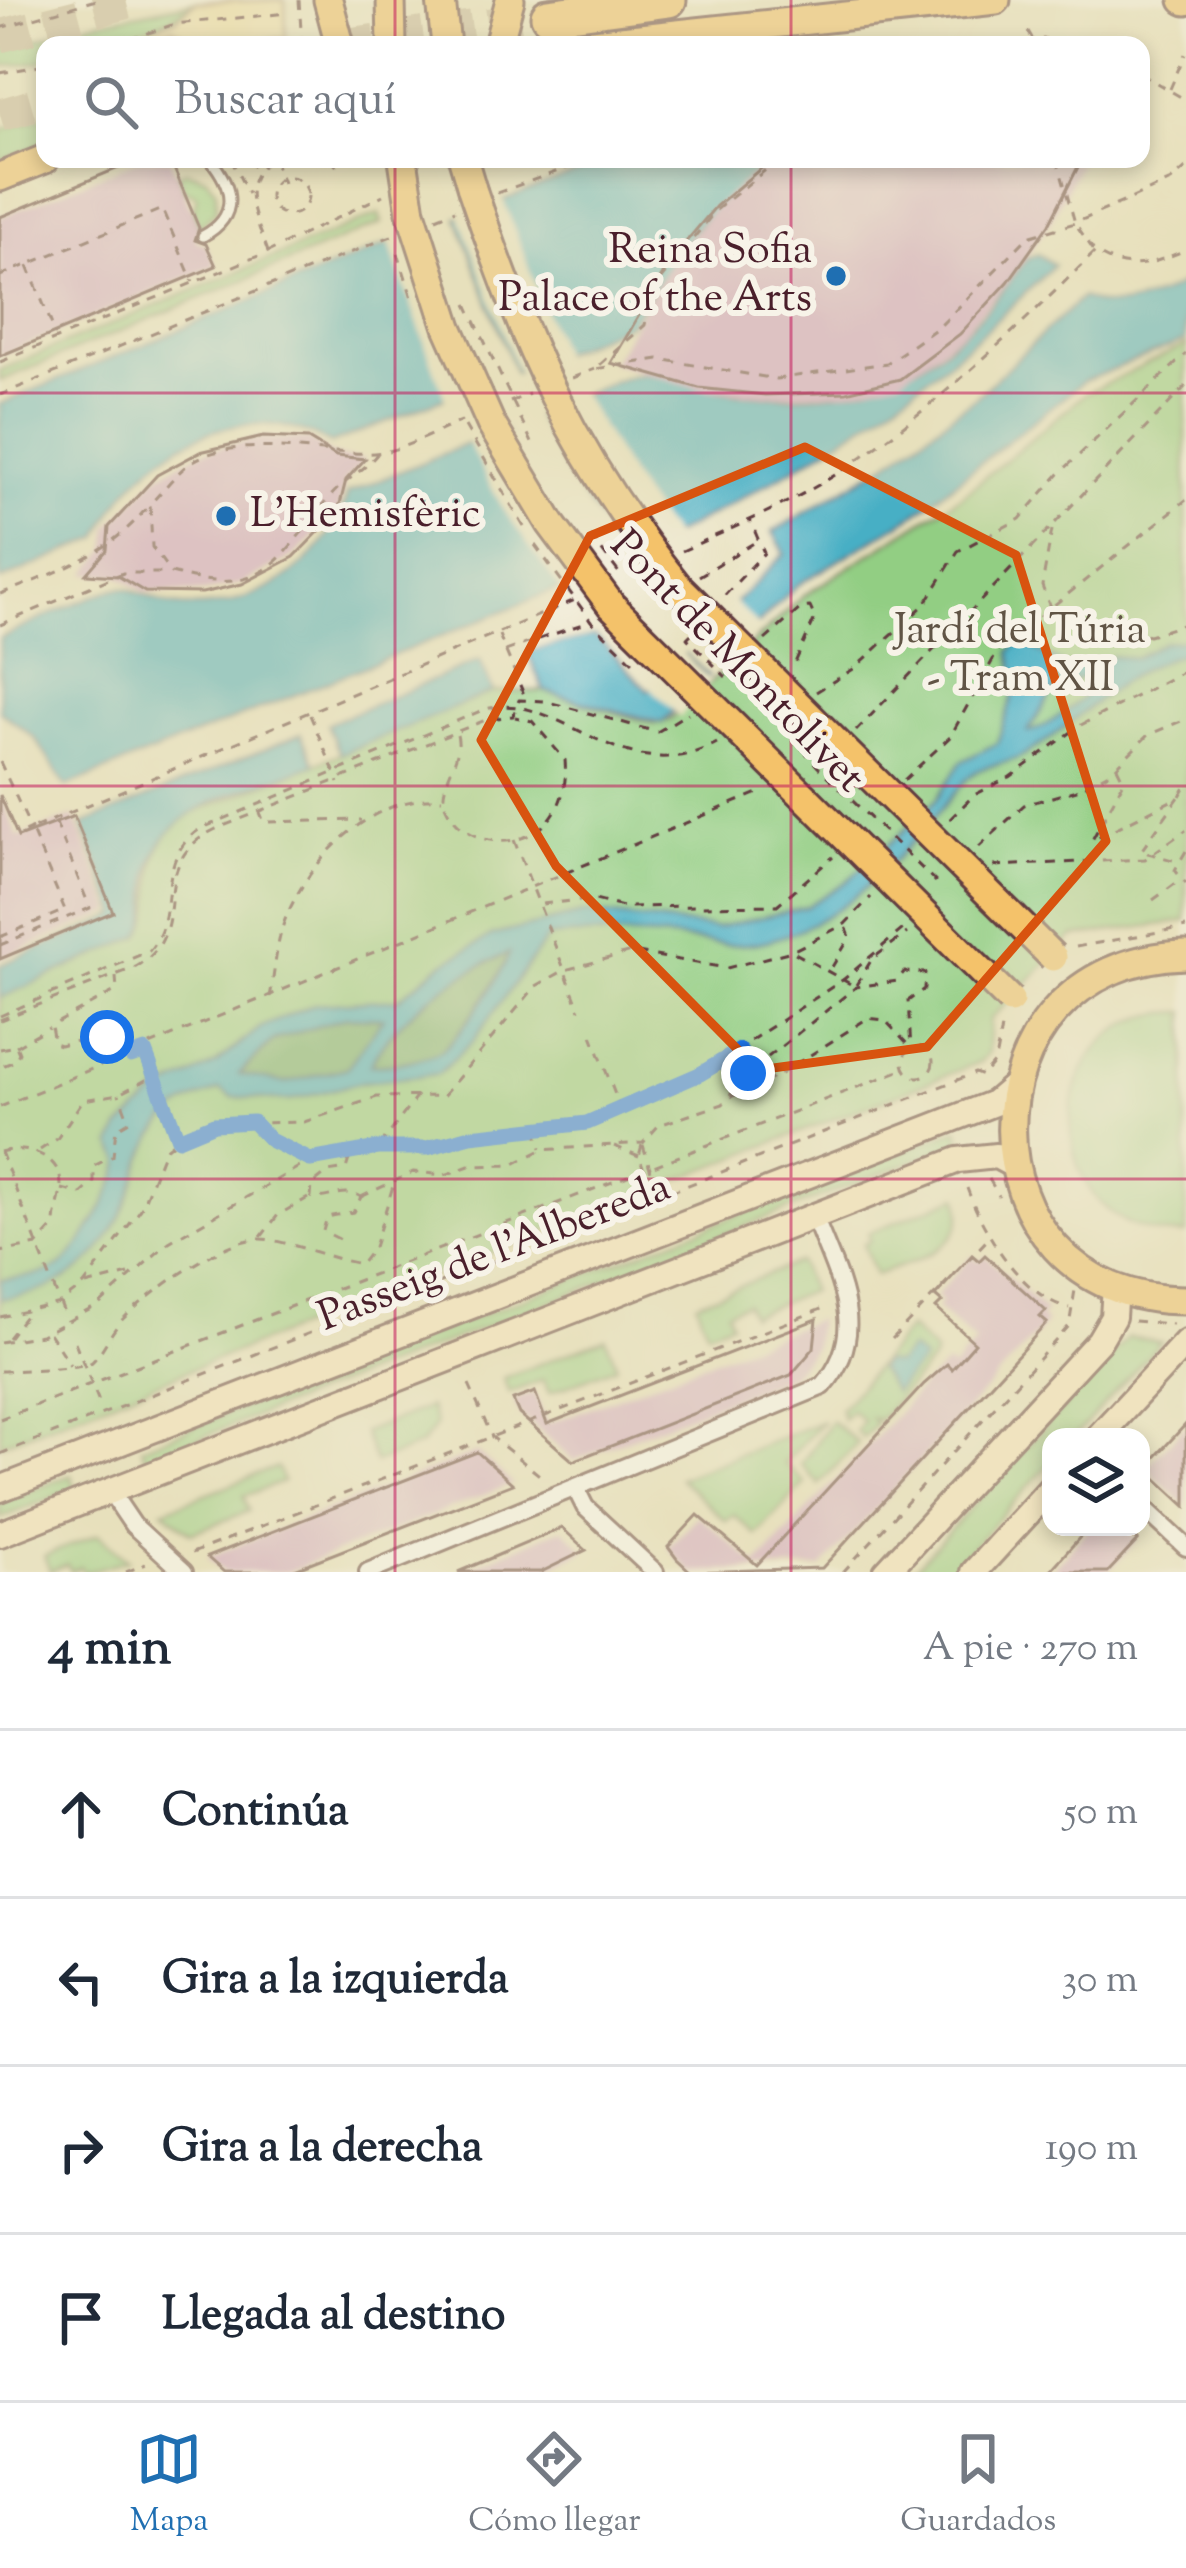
<!DOCTYPE html>
<html lang="es">
<meta charset="utf-8">
<style>
body{margin:0;font-family:"Sorts Mill Goudy",serif;background:#f2f2f3;color:#1f2937}
.controls{position:absolute;right:36px;bottom:36px;display:grid;overflow:hidden;border-radius:24px;box-shadow:0 6px 18px #0003}
.controls button{width:108px;height:108px;display:grid;place-items:center;padding:0;border:0;border-bottom:3px solid #e0e1e3;background:#fff;color:#1f2937;font:60px sans-serif}
.stop{position:absolute;width:36px;height:36px;margin:-27px;border:9px solid #1a73e8;border-radius:50%;background:#fff}
.stop.end{background:#1a73e8;border-color:#fff;box-shadow:0 3px 12px #0008}
.list{margin:0;padding:0;list-style:none}
h2{display:flex;justify-content:space-between;align-items:center;height:156px;margin:0;padding:0 48px;font-size:51px}
h2 small{font-size:39px;font-weight:400;color:#747a83}
.list li{display:grid;grid-template-columns:78px 1fr auto;gap:36px;align-items:center;box-sizing:border-box;height:168px;padding:0 48px;border-top:3px solid #e0e1e3}
.list b{display:block;font-size:45px;white-space:nowrap}
.list em{font-size:39px;font-style:normal;color:#747a83}
.icon{flex:none;width:66px;height:66px;fill:none;stroke:currentColor;stroke-width:2;stroke-linecap:round;stroke-linejoin:round}
.map{position:relative;flex:none;width:1186px;height:1572px;overflow:hidden}
.search{position:absolute;background:#fff;box-shadow:0 6px 18px #0003;left:36px;right:36px;top:36px;height:132px;display:flex;align-items:center;gap:30px;box-sizing:border-box;padding:0 42px;border-radius:24px;color:#747a83;font-size:45px}
.sheet{height:828px;background:#fff}
nav{display:flex;justify-content:space-around;align-items:center;box-sizing:border-box;height:168px;border-top:3px solid #e0e1e3;background:#fff;font-size:33px;color:#747a83}
nav a{display:grid;justify-items:center;gap:6px}
nav .on{color:#1f6fb2}
.map>svg:first-child{display:block}
.green{fill:#92ce83;stroke:#6e7657;stroke-width:3}
.forest{fill:#75b171;stroke:#60684e;stroke-width:3}
.sand{fill:#eeda9e;stroke:#9c7c64;stroke-width:3}
.water{fill:#46afc5;stroke:#486778;stroke-width:3;fill-rule:evenodd}
.pier{fill:#e7e0bc}
.building{fill:#d09ec9}
.lines{fill:none;stroke-linecap:round;stroke-linejoin:round}
.highway-tunnel{stroke:#c8b99f;stroke-width:33;stroke-dasharray:33 16;stroke-linecap:butt}
.lane-casing{stroke:#623c41;stroke-width:15}
.street-casing{stroke:#623c41;stroke-width:22}
.secondary-casing{stroke:#623c41;stroke-width:30}
.primary-casing{stroke:#623c41;stroke-width:33}
.highway-casing{stroke:#623c41;stroke-width:39}
.path{stroke:#623c41;stroke-width:3;stroke-dasharray:9 9;stroke-linecap:butt}
.lane{stroke:#fff;stroke-width:9}
.street{stroke:#fff;stroke-width:16}
.secondary{stroke:#fbe7c3;stroke-width:24}
.primary{stroke:#f4c26a;stroke-width:27}
.highway{stroke:#f4c26a;stroke-width:33}
.primary-bridge-casing{stroke:#623c41;stroke-width:33;stroke-linecap:butt}
.path-bridge{stroke:#623c41;stroke-width:3;stroke-dasharray:9 9;stroke-linecap:butt}
.primary-bridge{stroke:#f4c26a;stroke-width:27}
.route{stroke:#1a73e8;stroke-width:15}
.marked{fill:none;stroke:#d8530f;stroke-width:9;stroke-linejoin:round}
.grid{fill:none;stroke:#c2185b;stroke-width:3;stroke-opacity:0.55}
.poi-dot{fill:#1f6fb2;stroke:#f7f3e8;stroke-width:4.5}
.labels{text-anchor:middle;dominant-baseline:central;stroke-width:12;stroke-linejoin:round;paint-order:stroke}
.poi-label{font-size:42px;fill:#4a1f2b;stroke:#f7f3e8;text-anchor:end}
.park-label{font-size:42px;fill:#605445;stroke:#f7f3e8}
.street-label{font-size:42px;fill:#4a1f2b;stroke:#f7f3e8}
</style>
<div class="map">
<svg width="1186" height="1572" viewBox="0 0 1186 1572">
<rect width="100%" height="100%" fill="#f7f3e8"/>
<filter id="ink" filterUnits="userSpaceOnUse"><feTurbulence type="fractalNoise" baseFrequency=".00833" numOctaves="2"/><feDisplacementMap in="SourceGraphic" scale="24" xChannelSelector="R" yChannelSelector="G"/><feConvolveMatrix kernelMatrix="1 2 1 2 8 2 1 2 1" color-interpolation-filters="sRGB"/></filter>
<filter id="wash" filterUnits="userSpaceOnUse"><feTurbulence type="fractalNoise" baseFrequency=".004" numOctaves="4" result="noise"/><feDisplacementMap in="SourceGraphic" scale="48" xChannelSelector="R" yChannelSelector="G"/><feGaussianBlur stdDeviation="2.7" result="paint"/><feColorMatrix in="noise" values="0 0 0 0 0 0 0 0 0 0 0 0 0 0 0 0 0 1.4 0 .05"/><feComposite in="paint" operator="in"/></filter>
<g filter="url(#wash)">
<rect width="100%" height="100%" fill="#e7e0bc"/>
<!-- green -->
<g class="green">
<path d="M196 2C149 36 102 45 45 45V61L0 67V50L90 23Z"/>
<polygon points="45,116 45,143 0,161 0,130"/>
<polygon points="187,171 206,177 216,190 216,211 199,227 193,212 197,195 184,190 177,174"/>
<polygon points="379,214 382,223 0,381 0,370"/>
<path d="M1186 345V921L1073 937 990 1020 988 1053 980 1062 0 1444V998L140 936C168 891 131 851 192 813L493 692 544 691 655 724 670 720 805 595 963 495 1085 394Z"/>
<path d="M1186 1012V1234C1033 1242 1032 1007 1186 1012Z"/>
<polygon points="958,1129 962,1142 146,1459 141,1447"/>
<path d="M959 1196C973 1248 912 1262 875 1275L863 1244 870 1241 868 1233Z"/>
<polygon points="799,1262 811,1291 751,1315 746,1303 727,1311 731,1322 707,1331 696,1303"/>
<polygon points="909,1328 935,1353 933,1360 879,1420 871,1418 876,1424 863,1438 856,1431 863,1421 851,1410 843,1419 840,1409"/>
<polygon points="1128,1337 1161,1342 1074,1437 1051,1437 1051,1462 949,1572 911,1572"/>
<polygon points="606,1338 617,1366 549,1393 543,1380 509,1393 503,1378"/>
<polygon points="429,1407 436,1425 421,1445 375,1463 363,1432"/>
<polygon points="823,1421 784,1463 805,1483 756,1535 734,1515 726,1521 679,1478"/>
<polygon points="831,1421 858,1443 819,1484 801,1464"/>
<polygon points="277,1467 283,1482 244,1496 249,1511 191,1533 163,1510"/>
<polygon points="71,1475 76,1489 0,1518 0,1502"/>
<polygon points="98,1534 128,1560 84,1572 81,1567 71,1571 67,1564 50,1571 44,1556"/>
</g>
<!-- forest -->
<g class="forest">
<path d="M509 953C507 968 454 1045 437 1053 418 1061 390 1065 370 1065 398 1014 455 975 509 953Z"/>
<polygon points="347,1017 384,1018 347,1068 285,1083 239,1075 274,1040"/>
</g>
<!-- sand -->
<polygon class="sand" points="285,0 286,38 202,45 173,28 123,45 100,45 175,20 196,2"/>
<!-- water -->
<g class="water">
<polygon points="615,159 772,159 698,226 630,323 515,373 457,217"/>
<path d="M431 226 487 381 331 444C239 392 137 449 99 538L0 581V404Z"/>
<path d="M1038 254 1054 265C921 400 795 474 627 559L568 476 536 416C567 404 606 379 638 374 660 371 711 390 737 393 876 407 946 371 1027 258Z"/>
<path d="M1186 282 1185 341 1084 381 914 515 796 586 724 659 702 637 785 553 773 532 889 462 976 397 1082 297C1114 316 1155 298 1186 282Z"/>
<path d="M505 428 598 573 66 787 35 738 0 711V638C23 628 103 588 121 588 136 588 157 603 174 605 250 616 327 566 348 493Z"/>
<polygon points="595,635 648,690 685,654 708,676 662,723 544,691 527,651"/>
<path d="M1186 640V653C1114 670 1079 727 1018 758 1001 766 981 764 968 778 910 844 855 919 766 941 726 951 697 938 658 937 625 935 581 934 548 937L473 1041 438 1074 362 1082 288 1101 232 1097 220 1090C206 1096 190 1100 178 1110 154 1129 145 1152 136 1179 113 1250 74 1292 0 1299V1280C18 1277 41 1277 57 1268 79 1255 118 1187 121 1161L113 1145 120 1129 158 1093 214 1065 261 1027 315 1004 398 999 440 965 493 935 586 913 715 928 806 907 846 882 897 837 937 799 961 762 997 743 1016 687 1010 651 1020 641 1066 666 1112 656 1135 658 1164 642ZM1092 674 1101 675C1094 692 1049 728 1028 732L1055 688ZM509 953C506 970 455 1045 437 1053 418 1061 391 1065 370 1065 396 1014 457 974 509 953ZM347 1017 383 1018 347 1068 285 1083 239 1074 274 1040Z"/>
<polygon points="480,660 493,692 340,754 327,724"/>
<path d="M301 734 315 764C263 785 169 801 152 863 145 887 154 914 140 936L0 998V965L118 915 82 825Z"/>
<polygon points="910,1349 923,1360 894,1392 878,1369 883,1362 896,1364"/>
</g>
<!-- pier -->
<g class="pier">
<polygon points="500,192 563,359 520,378 458,210"/>
<polygon points="431,220 491,385 447,404 387,237"/>
<polygon points="580,392 641,494 677,540 633,562 571,474 535,410"/>
<polygon points="503,423 603,570 602,577 563,593 504,510 465,438"/>
<polygon points="732,599 762,629 728,663 697,633"/>
<polygon points="596,629 648,682 680,650 711,681 680,717 596,635 521,652 525,646"/>
</g>
<g id="blocks">
<!-- building -->
<g class="building">
<polygon points="140,159 170,159 199,228 195,240 206,244 216,266 0,356 0,217"/>
<polygon points="772,159 1068,159 1080,163 1049,224 1008,282 960,334 900,379 846,392 765,395 699,388 611,363 673,257 716,206"/>
<polygon points="263,437 308,439 336,456 365,459 346,480 338,512 294,557 242,584 202,593 145,592 118,576 86,574 107,550 109,527 157,475 200,452"/>
<polygon points="0,795 18,837 74,816 113,912 0,959"/>
<polygon points="972,1255 979,1261 985,1255 1046,1311 1040,1317 1047,1323 822,1568 691,1572 677,1559 668,1547 698,1515 757,1565 924,1384 947,1364 952,1369 975,1343 936,1308 942,1302 935,1296"/>
<polygon points="817,1319 814,1348 791,1375 573,1461 519,1414 513,1400 535,1392 547,1424"/>
<polygon points="1186,1424 1186,1506 1145,1468"/>
<polygon points="477,1452 513,1484 287,1572 224,1572 207,1557"/>
<polygon points="1089,1527 1124,1527 1138,1540 1108,1572 1049,1572"/>
<polygon points="562,1528 586,1550 541,1572 458,1572"/>
</g>
</g>
</g>
<g filter="url(#ink)">
<use href="#blocks" fill-opacity="0" stroke="#623c41" stroke-width="3"/>
<g class="lines">
<!-- highway-tunnel -->
<g class="highway-tunnel">
<polyline points="0,36 137,0"/>
<polyline points="342,45 548,16"/>
<polyline points="0,115 45,102"/>
</g>
<!-- lane casing -->
<g class="lane-casing">
<path id="lane" d="M203 236C240 216 233 187 210 159"/>
</g>
<!-- street casing -->
<g class="street-casing">
<g id="street">
<polyline points="110,1491 133,1525 184,1572"/>
<polyline points="577,1491 585,1507 655,1572"/>
<polyline points="1141,1505 1186,1547"/>
<path d="M368 1572 823 1386C872 1330 836 1276 814 1216"/>
</g>
</g>
<!-- secondary casing -->
<g class="secondary-casing">
<g id="secondary">
<polyline points="1098,1437 1186,1342"/>
<polyline points="0,1489 994,1103 1014,1086"/>
<polyline points="0,1534 958,1160 996,1156 1013,1165"/>
<polyline points="886,1572 1099,1341 1113,1317 1115,1287"/>
<polyline points="974,1572 1051,1488"/>
</g>
</g>
<!-- primary casing -->
<g class="primary-casing">
<g id="primary">
<polyline points="328,0 340,45"/>
<polyline points="391,0 392,45"/>
<polyline points="441,0 446,45"/>
<polyline points="1184,0 1186,1"/>
<polyline points="498,45 510,0"/>
<polyline points="574,45 996,0"/>
<polyline points="403,159 411,212"/>
<polyline points="463,159 472,189"/>
<polyline points="0,177 45,159"/>
<path d="M1186 955C952 961 955 1301 1186 1300"/>
</g>
</g>
<!-- highway casing -->
<g class="highway-casing">
<polyline id="highway" points="548,16 669,0"/>
</g>
<!-- path -->
<g class="path">
<polyline points="299,0 302,45"/>
<polyline points="0,28 96,0"/>
<polyline points="1028,31 1032,38 1099,45"/>
<polyline points="113,45 175,24 288,13"/>
<polyline points="0,73 45,65"/>
<polyline points="1141,74 1186,100"/>
<polyline points="1170,89 1185,54"/>
<polyline points="231,159 248,194"/>
<polyline points="248,159 257,170"/>
<polyline points="274,159 283,183"/>
<polyline points="331,159 340,171"/>
<polyline points="779,159 716,210 652,290 645,325 595,369 659,359 776,379 887,363 940,326 1028,237 1075,223 1171,181 1186,168"/>
<polyline points="1057,159 1075,223 1094,251"/>
<circle cx="289" cy="196" r="19"/>
<polyline points="497,193 592,159"/>
<polyline points="436,218 455,210"/>
<path d="M268 252C257 219 235 183 271 159"/>
<polyline points="28,266 56,335"/>
<polyline points="0,276 162,209 193,282"/>
<polyline points="467,304 534,447"/>
<polyline points="0,362 268,252 383,195"/>
<polyline points="572,378 595,369"/>
<polyline points="0,395 394,235"/>
<polyline points="510,402 529,394"/>
<path d="M378 453C363 472 344 480 330 497 275 562 267 599 171 573L152 547 150 504C163 491 175 474 190 463 235 433 322 456 374 453 401 452 436 431 462 421"/>
<polyline points="1052,530 1042,586 1051,610 1149,635 1186,624"/>
<polyline points="591,536 623,578"/>
<path d="M682 551C734 527 790 504 838 473 933 410 1014 332 1095 252 1128 274 1151 264 1186 250"/>
<polyline points="699,576 757,541"/>
<path d="M0 594C58 572 110 555 149 505"/>
<polyline points="725,595 764,553 750,520"/>
<polyline points="0,625 123,573 169,573"/>
<polyline points="691,634 687,638 726,677"/>
<polyline points="499,635 525,697"/>
<polyline points="765,640 801,608 810,607 815,618 794,665"/>
<polyline points="505,651 591,621"/>
<polyline points="816,692 855,668 925,604 958,551 1020,519 1059,474 1186,354"/>
<polyline points="310,715 339,783"/>
<polyline points="779,721 818,767 941,887"/>
<polyline points="856,731 1186,386"/>
<path d="M457 735C464 760 436 785 446 807 472 863 573 852 565 760L532 721 515 717"/>
<polyline points="0,762 31,829 17,835"/>
<polyline points="1117,767 1124,781 1092,840 1179,797 1141,851 1176,861"/>
<polyline points="904,780 950,737 999,649 1186,500"/>
<polyline points="1180,796 1186,786"/>
<polyline points="259,810 264,822 361,820"/>
<polyline points="950,819 974,795 1010,777 1081,725 1186,670"/>
<polyline points="514,840 580,1010"/>
<polyline points="979,847 1024,805 1080,789 1112,771 1148,735 1186,719"/>
<polyline points="1186,851 1175,870 1186,884"/>
<polyline points="994,866 1145,859 1186,830"/>
<polyline points="1153,900 1179,881"/>
<polyline points="542,904 591,899 623,907 777,905 833,857"/>
<polyline points="0,937 65,910 31,829 575,600"/>
<polyline points="0,945 90,908 55,821"/>
<polyline points="1076,947 1186,927"/>
<polyline points="795,953 854,986"/>
<polyline points="832,967 850,937 845,924"/>
<path d="M116 977 117 990 51 1026 54 1043 60 1045C86 1039 116 1028 131 1056"/>
<polyline points="856,985 872,959 907,933"/>
<path d="M270 997C275 972 276 939 287 915 313 855 374 794 442 799"/>
<path d="M0 1016 149 951C182 913 152 861 200 829L483 710C557 685 619 795 717 743"/>
<path d="M0 1020 136 967C199 930 141 864 216 829L488 719 513 716 519 700 545 701 657 732 688 713"/>
<polyline points="592,1035 619,1105"/>
<polyline points="16,1046 49,1027"/>
<circle cx="918" cy="1062" r="15"/>
<polyline points="0,1049 16,1046 19,1053 15,1061 0,1067"/>
<polyline points="740,1052 747,1071"/>
<polyline points="146,1053 178,1139"/>
<polyline points="731,1097 776,1077 868,1018 885,1020 910,1047"/>
<polyline points="0,1107 763,791"/>
<polyline points="254,1123 270,1140 311,1160"/>
<polyline points="536,1129 541,1148"/>
<polyline points="642,1145 639,1156 655,1198"/>
<polyline points="643,1145 659,1198"/>
<polyline points="380,1146 417,1096"/>
<polyline points="614,1146 639,1156"/>
<polyline points="40,1150 57,1139 83,1100 119,1094 156,1075"/>
<path d="M0 1152C23 1145 61 1153 61 1186 61 1198 55 1211 55 1225L37 1245 0 1252"/>
<polyline points="1,1152 67,1321"/>
<polyline points="989,1179 999,1196"/>
<path d="M967 1188C983 1232 1021 1296 1069 1308"/>
<polyline points="62,1189 81,1194 94,1182 94,1166 113,1156 116,1129 129,1121 119,1094"/>
<polyline points="361,1197 413,1172 445,1175 469,1166 512,1165 541,1150 643,1143 659,1125 723,1104 748,1073 856,987 897,981 904,972 925,973 924,989 908,1001 911,1048"/>
<polyline points="261,1237 278,1215 308,1198"/>
<path d="M339 1239 323 1231 327 1217 353 1212 361 1197C343 1186 329 1201 311 1197L312 1185 328 1172 346 1169 351 1153"/>
<polyline points="86,1285 129,1274"/>
<polyline points="0,1317 60,1303 84,1285 141,1209 164,1150 178,1139 215,1124 304,1122 377,1097 443,1096 536,986 565,970 631,952 727,968 792,951 845,924 871,897"/>
<polyline points="1134,1321 1172,1324"/>
<polyline points="49,1333 70,1365"/>
<polyline points="8,1338 28,1312"/>
<polyline points="892,1339 989,1238"/>
<polyline points="0,1342 41,1335 99,1305 169,1242 311,1160 378,1149 427,1148 471,1135 587,1123 700,1074 844,979 903,929"/>
<polyline points="75,1342 101,1407"/>
<path d="M0 1371C14 1371 85 1368 92 1362 104 1350 111 1330 125 1317 150 1293 226 1236 261 1239 287 1240 330 1259 361 1264L374 1247 394 1183"/>
<polyline points="469,1385 492,1437 543,1478"/>
<polyline points="0,1419 904,1069"/>
<polyline points="0,1454 975,1073 982,1076 995,1061 1002,1023"/>
<polyline points="192,1553 824,1308"/>
<polyline points="126,1572 146,1564"/>
<polyline points="843,1572 1069,1326 1075,1290"/>
</g>
<!-- lane -->
<use href="#lane" class="lane"/>
<!-- street -->
<use href="#street" class="street"/>
<!-- secondary -->
<use href="#secondary" class="secondary"/>
<!-- primary -->
<use href="#primary" class="primary"/>
<!-- highway -->
<use href="#highway" class="highway"/>
<!-- primary-bridge casing -->
<g class="primary-bridge-casing">
<g id="primary-bridge">
<path d="M472 189C526 348 571 453 677 585L1053 957"/>
<polyline points="411,212 448,327 491,424 551,524 611,605 1010,1000"/>
</g>
</g>
<!-- path-bridge -->
<g class="path-bridge">
<polyline points="398,253 413,301"/>
<polyline points="465,426 527,532"/>
<polyline points="535,545 591,621 637,666"/>
</g>
<!-- primary-bridge -->
<use href="#primary-bridge" class="primary-bridge"/>
</g>
</g>
<g class="lines" filter="url(#ink)">
<!-- route -->
<polyline class="route" points="107,1037 126,1046 131,1056 145,1051 178,1139 214,1124 253,1122 270,1140 310,1160 378,1148 427,1148 471,1136 587,1123 700,1074 740,1050 748,1073"/>
</g>
<!-- marked area -->
<path d="M0 0H1186V1572H0ZM805 447 1016 555 1106 841 927 1047 758 1070 556 866 481 740 590 536Z" fill="#e7e0bc" fill-opacity=".55" fill-rule="evenodd"/>
<path class="marked" d="M805 447 1016 555 1106 841 927 1047 758 1070 556 866 481 740 590 536Z"/>
<!-- grid -->
<path class="grid" d="M395 0V45M791 0V45M395 159V1572M791 159V1572M0 393H1186M0 786H1186M0 1179H1186"/>
<!-- markers -->
<g class="poi-dot">
<circle cx="836" cy="276" r="12"/>
<circle cx="226" cy="516" r="12"/>
</g>
<g class="labels">
<!-- poi labels -->
<g class="poi-label">
<text x="812" y="252">Reina Sofia<tspan x="812" dy="48">Palace of the Arts</tspan></text>
<text x="250" y="516" text-anchor="start">L'Hemisfèric</text>
</g>
<!-- park labels -->
<g class="park-label">
<text x="1020" y="632">Jardí del Túria<tspan x="1020" dy="48">- Tram XII</tspan></text>
</g>
<!-- street labels -->
<g class="street-label">
<text transform="translate(736 663) rotate(46)">Pont de Montolivet</text>
<text transform="translate(495 1254) rotate(-21)">Passeig de l'Albereda</text>
</g>
</g>
</svg>
<div class="controls">
<button><svg class="icon" aria-label="layers" viewBox="0 0 24 24"><path d="M12 4l9 5-9 5-9-5zM3 14l9 5 9-5"/></svg></button>
</div>
<div class="stop" style="left:107px;top:1037px"></div>
<div class="stop end" style="left:748px;top:1073px"></div>
<div class="search"><svg class="icon" aria-label="search" viewBox="0 0 24 24"><circle cx="10" cy="10" r="6"/><path d="M15 15l6 6"/></svg>Buscar aquí</div>
</div>
<section class="sheet">
<h2>4 min<small>A pie · 270 m</small></h2>
<ul class="list">
<li><svg class="icon" aria-label="ahead" viewBox="0 0 24 24"><path d="M12 20V5M6 11l6-6 6 6"/></svg><div><b>Continúa</b></div><em>50 m</em></li>
<li><svg class="icon" aria-label="left" viewBox="0 0 24 24"><path d="M17 20v-9H6M10 6l-5 5 5 5"/></svg><div><b>Gira a la izquierda</b></div><em>30 m</em></li>
<li><svg class="icon" aria-label="right" viewBox="0 0 24 24"><path d="M7 20v-9h11M14 6l5 5-5 5"/></svg><div><b>Gira a la derecha</b></div><em>190 m</em></li>
<li><svg class="icon" aria-label="arrive" viewBox="0 0 24 24"><path d="M6 21V4h12l-3 4 3 4H6"/></svg><div><b>Llegada al destino</b></div></li>
</ul>
</section>
<nav>
<a class="on"><svg class="icon" aria-label="map" viewBox="0 0 24 24"><path d="M3 6l6-2 6 2 6-2v14l-6 2-6-2-6 2zM9 4v14M15 6v14"/></svg>Mapa</a>
<a><svg class="icon" aria-label="directions" viewBox="0 0 24 24"><path d="M12 3l9 9-9 9-9-9zM9 14v-3h6M13 9l2 2-2 2"/></svg>Cómo llegar</a>
<a><svg class="icon" aria-label="saved" viewBox="0 0 24 24"><path d="M7 4h10v16l-5-4-5 4z"/></svg>Guardados</a>
</nav>
